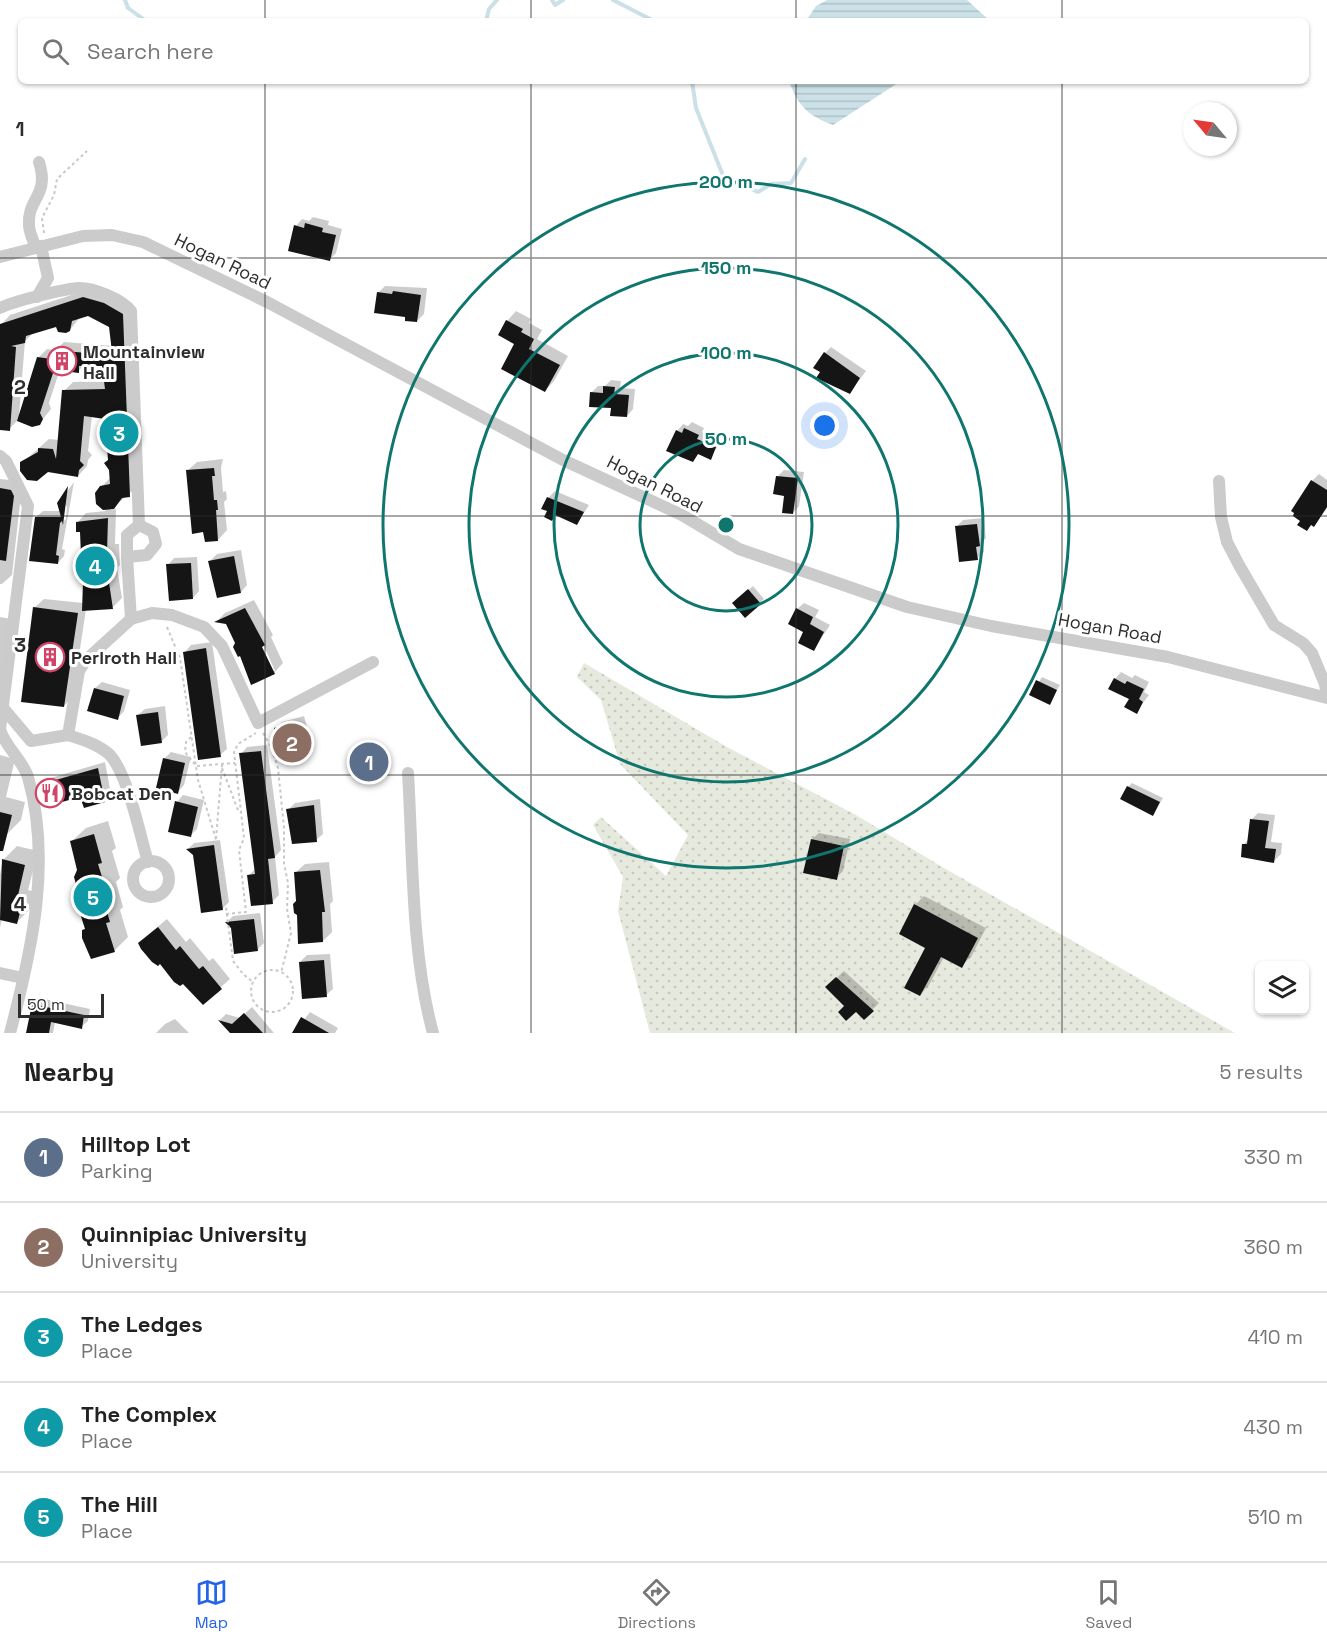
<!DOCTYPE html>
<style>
body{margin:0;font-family:"Space Grotesk",sans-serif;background:#f6f6f6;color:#222}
.controls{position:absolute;right:18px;bottom:18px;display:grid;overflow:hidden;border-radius:9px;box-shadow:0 2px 4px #0004}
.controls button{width:54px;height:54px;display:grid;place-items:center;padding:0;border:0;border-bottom:2px solid #e0e0e0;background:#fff;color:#222;font:30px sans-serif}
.compass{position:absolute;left:1183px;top:102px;width:54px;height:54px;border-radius:50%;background:#fff;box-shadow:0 2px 4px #0004;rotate:299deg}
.scale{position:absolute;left:18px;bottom:15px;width:86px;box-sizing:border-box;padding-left:6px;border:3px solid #2e2e2e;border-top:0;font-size:16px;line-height:21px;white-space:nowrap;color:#2e2e2e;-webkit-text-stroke:4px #fff;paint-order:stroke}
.you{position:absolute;left:825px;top:426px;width:21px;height:21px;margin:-15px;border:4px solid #fff;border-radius:50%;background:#1a73e8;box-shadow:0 0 0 9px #1a73e833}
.badge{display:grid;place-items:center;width:39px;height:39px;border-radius:50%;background:#2563eb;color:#fff;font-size:20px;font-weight:700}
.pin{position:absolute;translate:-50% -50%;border:3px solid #fff;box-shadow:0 2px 6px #0006}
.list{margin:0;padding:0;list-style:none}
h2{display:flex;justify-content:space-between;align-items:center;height:78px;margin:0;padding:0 24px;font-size:26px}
h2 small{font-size:20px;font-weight:400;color:#767676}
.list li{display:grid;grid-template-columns:39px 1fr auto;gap:18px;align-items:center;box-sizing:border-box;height:90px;padding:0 24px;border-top:2px solid #e0e0e0}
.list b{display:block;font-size:22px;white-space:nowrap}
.list p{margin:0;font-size:20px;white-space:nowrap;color:#767676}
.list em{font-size:20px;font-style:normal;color:#767676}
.icon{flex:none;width:33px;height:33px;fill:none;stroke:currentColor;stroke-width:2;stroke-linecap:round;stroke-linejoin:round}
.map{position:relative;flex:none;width:1327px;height:1033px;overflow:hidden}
.search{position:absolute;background:#fff;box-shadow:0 2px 4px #0004;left:18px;right:18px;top:18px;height:66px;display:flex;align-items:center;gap:15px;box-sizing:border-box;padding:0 21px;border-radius:9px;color:#767676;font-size:22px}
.sheet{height:528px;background:#fff}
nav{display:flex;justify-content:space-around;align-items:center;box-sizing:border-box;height:84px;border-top:2px solid #e0e0e0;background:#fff;font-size:16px;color:#767676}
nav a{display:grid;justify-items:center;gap:3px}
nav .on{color:#2563eb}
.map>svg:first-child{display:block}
.grass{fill:url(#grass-dots);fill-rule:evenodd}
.water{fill:url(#water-rules)}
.shadow{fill:#0003;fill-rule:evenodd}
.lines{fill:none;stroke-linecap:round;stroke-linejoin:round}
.stream{stroke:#cbe1e7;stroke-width:4}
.building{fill:#151515}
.path{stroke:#c8c8c8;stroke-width:2;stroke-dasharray:3 3;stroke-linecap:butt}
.minor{stroke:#cbcbcb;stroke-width:12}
.grid{fill:none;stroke:#2e2e2e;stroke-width:1.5;stroke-opacity:0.55}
.ring{fill:none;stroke:#0f766e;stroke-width:3}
.labels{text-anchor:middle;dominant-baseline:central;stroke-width:6;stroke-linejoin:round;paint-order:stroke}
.street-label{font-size:18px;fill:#2e2e2e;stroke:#fff}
.poi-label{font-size:18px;font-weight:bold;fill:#2e2e2e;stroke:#fff;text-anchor:start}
.grid-label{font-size:20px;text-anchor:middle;font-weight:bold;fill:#2e2e2e;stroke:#fff;stroke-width:6;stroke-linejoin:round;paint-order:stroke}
.centre{fill:#0f766e;stroke:#fff;stroke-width:3}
.ring-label{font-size:18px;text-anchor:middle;font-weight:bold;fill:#0f766e;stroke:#fff;stroke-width:6;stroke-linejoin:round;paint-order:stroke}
</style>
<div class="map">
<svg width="1327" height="1033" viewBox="0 0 1327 1033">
<defs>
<pattern id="grass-dots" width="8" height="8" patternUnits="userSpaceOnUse" patternTransform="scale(1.5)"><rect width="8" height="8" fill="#e6e9dd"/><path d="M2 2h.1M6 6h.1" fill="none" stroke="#c6c8be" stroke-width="1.8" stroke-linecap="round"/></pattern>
<pattern id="water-rules" width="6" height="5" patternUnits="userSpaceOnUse" patternTransform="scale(1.5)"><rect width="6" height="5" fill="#cbe1e7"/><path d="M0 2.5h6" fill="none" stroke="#afc1c6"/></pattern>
</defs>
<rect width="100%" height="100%" fill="#fff"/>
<!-- grass -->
<path class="grass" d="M584 663 727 747 856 815 944 868 1235 1033H650L618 911 623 877 593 825 601 817 666 876 688 835 620 764 601 700 577 677ZM811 839 844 846 837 880 804 872ZM914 905 962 968 938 955V962L920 996 904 988 922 953 926 955 929 950 899 934ZM836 977 873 1011 864 1020 856 1012 846 1021 838 1012 844 1006 826 987Z"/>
<!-- water -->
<g class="water">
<polygon points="827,0 967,0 990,21 806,21 816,6"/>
<path d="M789 81H901L833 125C808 116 798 106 789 81Z"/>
</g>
<!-- shadow -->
<g class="shadow">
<polygon points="313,217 329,221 328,225 342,229 336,253 329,260 296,226 302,219 309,221"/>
<polygon points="385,286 427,288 424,314 417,321 378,293"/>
<path d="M93 288 126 300 138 486 110 510 116 509 115 544H119L120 565 117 568 122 598 113 607 86 609 73 696 64 706 34 608 44 599 83 603 85 597 79 556 83 552 81 530 77 523 86 513 106 511 97 503 101 487 111 477 107 418 92 416 88 451 92 455 88 460 87 466 78 476 22 463 49 439 59 440 64 391 73 382 105 381 104 364H85L78 371 60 369 49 403 51 409 39 424 18 420 9 429H0V334L1 325 10 315ZM88 314 111 326 113 346 64 342 56 350 47 349 38 358 19 416 25 341 34 332 57 325 70 330 80 317Z"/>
<polygon points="516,311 531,319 529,323 542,330 537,339 568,356 554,381 545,391 516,343 507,321"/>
<polygon points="831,347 866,371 850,392 822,372 825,353"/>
<polygon points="611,380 621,381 620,388 635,389 633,409 627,416 591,393 598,386 605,386"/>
<polygon points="692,422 704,428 702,432 722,440 710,458 699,453 692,460 677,431 683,424 688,426"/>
<polygon points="223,459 221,468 223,492 226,491 227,499 224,502 227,530 218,540 187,471 197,462"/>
<polygon points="784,470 804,472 799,506 793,513 777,477"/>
<polygon points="1319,474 1327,480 1327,508 1314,525 1302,520 1296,513 1312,481"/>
<polygon points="0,479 20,481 22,486 12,575 2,584 0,584"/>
<path d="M74 482 62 549 65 550 64 556 58 563 36 517 43 511H61L59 503ZM64 505 67 506 66 519 62 523Z"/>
<polygon points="555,491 589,505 577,524 557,514 552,519 548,498"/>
<polygon points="983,518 986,538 982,542 984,552 977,558 956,527 963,520"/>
<polygon points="241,550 247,585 241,592 210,561 217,554"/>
<polygon points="197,557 199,591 193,598 168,565 174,558"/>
<polygon points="753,586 764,599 745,616 734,603"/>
<path d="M254 600 273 635 271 637 283 663 274 673 236 643 227 623 217 621 225 613ZM261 639 275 671H272L258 640Z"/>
<polygon points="804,603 819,610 815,617 830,625 814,649 797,609"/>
<polygon points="0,617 11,619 0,705"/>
<polygon points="212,642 227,749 220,755 185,652 191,645"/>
<polygon points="1121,672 1132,678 1135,675 1149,682 1144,692 1149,695 1136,712 1131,699 1115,679"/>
<polygon points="1042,677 1060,685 1049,703 1031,694"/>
<polygon points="102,682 130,690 124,711 118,718 95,688"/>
<polygon points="165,706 168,735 162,741 138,715 145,709"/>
<polygon points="304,716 313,749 307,756 276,729 282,722"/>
<polygon points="267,745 281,850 275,857 279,895 272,902 249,875 256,868 241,754 247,747"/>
<polygon points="171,752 191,757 184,785 178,792 164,759"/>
<polygon points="0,755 15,759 6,797 25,802 21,820 7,834 0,832"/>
<polygon points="105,762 111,794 104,801 40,786 47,779"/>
<polygon points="1132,783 1163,798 1153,814 1128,787"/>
<polygon points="183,795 204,800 197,829 190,836 177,802"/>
<polygon points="320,799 323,834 316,840 288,810 295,803"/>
<polygon points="1258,813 1275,815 1271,842 1282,843 1281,854 1274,861 1244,844 1249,839 1251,820"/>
<polygon points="108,821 116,848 112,851 120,878 116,882 123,907 120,910 128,937 114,951 88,952 84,938 86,928 78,870 72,841 86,828"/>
<polygon points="819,833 850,839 843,871 836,878 812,839"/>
<polygon points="220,840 229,902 222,909 194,854 188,849 194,843"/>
<polygon points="17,846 38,851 28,890 35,892 31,908 17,922 2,919 0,927 0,874 3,860"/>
<polygon points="329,862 333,901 330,904 332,932 323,941 298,914 295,873 305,864"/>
<polygon points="924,896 986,928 971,957 961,966 944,957 929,985 920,995 927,947 915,905"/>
<polygon points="260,913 264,943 257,950 227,922 233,916"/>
<polygon points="167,919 186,942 190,938 209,961 213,958 230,979 203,1003 160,962 149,934"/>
<polygon points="330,954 333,989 326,995 300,962 307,955"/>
<polygon points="844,971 879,1003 864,1018 856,1009 846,1006 827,987"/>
<polygon points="40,998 90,1009 88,1021 81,1027 55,1022 53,1033 28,1033 34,1005"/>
<polygon points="252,1007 274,1033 232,1033 220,1020 226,1014 240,1018"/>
<polygon points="310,1012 338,1028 335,1033 294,1033"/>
<polygon points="175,1019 189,1033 156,1033 165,1024"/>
</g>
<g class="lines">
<!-- stream -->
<g class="stream">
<polyline points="125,0 128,8 146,21"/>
<polyline points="552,0 555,5 563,0"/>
<polyline points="613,0 654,21"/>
<polyline points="486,21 489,9 497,0"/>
<polyline points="692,81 696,108 724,178 758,192 771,184 791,183 805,159"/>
</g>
</g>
<!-- building -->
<g class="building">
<polygon points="305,223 323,228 322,232 336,235 330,261 288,251 294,225 304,228"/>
<polygon points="393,291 421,295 417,322 405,321 405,317 374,313 377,292 392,294"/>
<polygon points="83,297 104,303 123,314 130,497 122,498 114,509 103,510 96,504 95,493 100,486 110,484 109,470 104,463 108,460 105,419 84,416 80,461 84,465 79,470 78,477 48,472 37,481 27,480 20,471 20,462 38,452 38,448 53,449 56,459 62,390 105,389 102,366 79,366 79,373 54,370 40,413 43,419 40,425 32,427 17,421 37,357 52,359 53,350 121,356 112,352 109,327 88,316 72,321 70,331 66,333 58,332 56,327 26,336 25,343 11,346 16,347 10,431 0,430 0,324"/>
<polygon points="506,320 523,329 521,332 534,339 529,349 560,365 545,392 501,369 514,344 498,335"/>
<polygon points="824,352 860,378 850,394 816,378 820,372 813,368"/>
<polygon points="603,386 615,387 614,394 629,395 627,417 610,416 611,408 589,407 590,392 603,393"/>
<polygon points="684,428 699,435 697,439 716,447 711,460 698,454 693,462 666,451 676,430 682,433"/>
<polygon points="214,468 215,476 212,476 214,500 217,500 218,510 216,510 218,541 205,542 203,532 192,534 186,470"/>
<polygon points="776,476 798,478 793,514 782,513 784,496 773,494"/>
<polygon points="1311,480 1327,490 1327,507 1314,527 1311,525 1307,531 1297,525 1300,521 1293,516 1294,513 1291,511"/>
<polygon points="68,486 63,525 62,521 60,523 56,555 59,556 58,564 29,561 35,517 61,517 57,503"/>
<polygon points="0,488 11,490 14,496 6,561 0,560"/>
<polygon points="547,497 584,512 577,525 555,515 552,521 544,517 547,511 541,509"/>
<polygon points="108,518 107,552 110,552 111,576 108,576 113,609 82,611 83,581 82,577 79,577 78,555 81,555 80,532 76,532 76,522"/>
<polygon points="977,524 980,546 976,547 978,560 959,562 955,526"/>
<polygon points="234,556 241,593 217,598 208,561"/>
<polygon points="191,563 193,599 169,601 166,564"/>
<polygon points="748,589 761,604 745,618 732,603"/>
<polygon points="33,607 78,613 64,707 21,702"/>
<polygon points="245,608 265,645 262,647 275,674 251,685 240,656 238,657 233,647 235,643 226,624 214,622"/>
<polygon points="796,608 813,617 810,624 824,632 814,651 798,643 803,632 788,624"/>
<polygon points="206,648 221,757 198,760 183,652"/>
<polygon points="1114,678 1125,684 1127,681 1144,689 1139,699 1143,702 1137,714 1124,707 1129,699 1108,689"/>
<polygon points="1036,680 1057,690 1050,705 1029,695"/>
<polygon points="94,688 124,696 118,720 87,711"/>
<polygon points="158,712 162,743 141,746 136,715"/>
<polygon points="297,721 307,757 284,764 274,728"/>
<polygon points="261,751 275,858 268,859 273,904 251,906 247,875 255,874 239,753"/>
<polygon points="163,758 185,763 178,794 156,788"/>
<polygon points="98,768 105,802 84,808 80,797 44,807 38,785"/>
<polygon points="1127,786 1160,802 1153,816 1120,799"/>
<polygon points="175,801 198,807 191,837 168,832"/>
<polygon points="314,805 317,842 292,844 286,809"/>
<polygon points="0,812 12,815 3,851 0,851"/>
<polygon points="1250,819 1269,821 1265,848 1276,849 1274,863 1241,857 1242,844 1247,844"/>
<polygon points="94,834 102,863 98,864 107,893 102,895 110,922 106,923 115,952 91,959 82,938 82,930 85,929 78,907 78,900 80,899 74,877 77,870 70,841"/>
<polygon points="811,839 844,846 837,880 803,873"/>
<polygon points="214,845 223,910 201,913 193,855 186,849"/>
<polygon points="2,859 25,865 16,904 22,905 17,924 0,920"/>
<polygon points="320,870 325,912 322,912 323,942 298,944 297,915 294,913 293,904 296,901 294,872"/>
<polygon points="914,904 978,938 962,968 941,957 920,996 904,988 925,948 899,934"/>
<polygon points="254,919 258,951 234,954 231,928 225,922"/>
<polygon points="158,927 176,950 180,946 199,969 203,966 222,989 203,1005 183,984 180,986 174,982 160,964 158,966 152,962 141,949 138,943"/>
<polygon points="324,960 327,997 302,999 299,962"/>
<polygon points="836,977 874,1011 864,1020 856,1012 846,1021 838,1012 844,1006 825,987"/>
<polygon points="32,1004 84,1015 82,1029 51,1022 49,1033 26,1033"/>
<polygon points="244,1013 263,1033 230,1033 218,1020 232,1024"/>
<polygon points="301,1017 329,1033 292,1033"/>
</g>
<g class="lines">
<!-- path -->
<g class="path">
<polyline points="44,233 42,218 54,195 57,179 87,151"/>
<polyline points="167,627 180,658 198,780 218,846 233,961 243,974 253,982"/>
<polyline points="263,733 271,747 278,768 284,828 284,863 288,883 287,909 291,933 281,973"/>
<polyline points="191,737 186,742 185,752 196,766 235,763"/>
<polyline points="222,768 239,813"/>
<polyline points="216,839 222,765"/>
<polyline points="226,914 246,912 239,850 244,838 234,752 238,744 256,733"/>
<circle cx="272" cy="991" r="21"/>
</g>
<!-- minor -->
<g class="minor">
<path d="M36 248C33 240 29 232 29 225 27 198 50 196 39 162"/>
<polyline points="0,257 83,236 112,235 143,242 267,302 563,460 682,515 739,549 907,607 991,626 1168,657 1327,698"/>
<polyline points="37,297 48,278 41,246"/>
<path d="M0 308C14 301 63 289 79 288 94 288 122 299 131 311L139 525"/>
<path d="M0 456 6 461 28 506 0 729C5 747 22 759 28 777 52 861 32 950 10 1033"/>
<polyline points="1219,481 1221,517 1227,542 1239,565 1274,625 1303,643 1312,653 1325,684 1327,697"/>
<polygon points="139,525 153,532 156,544 147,555 127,557 127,535"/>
<polyline points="127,557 131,619"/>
<polyline points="3,708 31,741 68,735 79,671 86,660 131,619 152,613 172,615 204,627 222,646 258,723 373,662"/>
<path d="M68 735C83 740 98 744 110 755 128 775 140 835 148 862"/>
<path d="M408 773C413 856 411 953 433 1033"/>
<circle cx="151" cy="879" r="18"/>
<polyline points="0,973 23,978"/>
</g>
</g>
<!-- grid -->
<path class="grid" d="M265 0V21M531 0V21M796 0V21M1062 0V21M265 81V1033M531 81V1033M796 81V1033M1062 81V1033M0 258H1327M0 516H1327M0 775H1327"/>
<!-- distance rings -->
<g class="ring">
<circle cx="726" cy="525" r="86"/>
<circle cx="726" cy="525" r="172"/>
<circle cx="726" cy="525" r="257"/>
<circle cx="726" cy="525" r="343"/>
</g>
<!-- icons -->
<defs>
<g id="building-ring" transform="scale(1.5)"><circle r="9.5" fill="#fff" stroke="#d04467" stroke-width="1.5"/><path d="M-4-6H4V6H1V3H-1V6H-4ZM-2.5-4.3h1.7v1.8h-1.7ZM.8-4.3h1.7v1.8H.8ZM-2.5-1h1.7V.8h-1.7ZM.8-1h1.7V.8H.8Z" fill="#d04467"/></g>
<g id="restaurant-ring" transform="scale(1.5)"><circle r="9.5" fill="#fff" stroke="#d04467" stroke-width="1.5"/><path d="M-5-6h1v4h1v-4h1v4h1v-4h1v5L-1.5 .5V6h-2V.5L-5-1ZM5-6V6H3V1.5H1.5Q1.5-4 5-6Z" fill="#d04467"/></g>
</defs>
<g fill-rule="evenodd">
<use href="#building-ring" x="62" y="361"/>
<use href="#building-ring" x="50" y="657"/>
<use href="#restaurant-ring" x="50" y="793"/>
</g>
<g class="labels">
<!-- street labels -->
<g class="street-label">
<text transform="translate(223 261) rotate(26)">Hogan Road</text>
<text transform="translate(655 484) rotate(27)">Hogan Road</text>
<text transform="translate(1110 628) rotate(10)">Hogan Road</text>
</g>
<!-- poi labels -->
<g class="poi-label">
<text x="83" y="351">Mountainview<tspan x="83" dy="21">Hall</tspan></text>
<text x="71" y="657">Perlroth Hall</text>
<text x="71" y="793">Bobcat Den</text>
</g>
</g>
<g class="grid-label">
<text x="20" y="136">1</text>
<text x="20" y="394">2</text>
<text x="20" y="652">3</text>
<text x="20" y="911">4</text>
</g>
<circle cx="726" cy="525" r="9" class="centre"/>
<g class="ring-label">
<text x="726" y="188">200 m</text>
<text x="726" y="274">150 m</text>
<text x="726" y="359">100 m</text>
<text x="726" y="445">50 m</text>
</g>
</svg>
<div class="controls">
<button><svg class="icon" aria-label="layers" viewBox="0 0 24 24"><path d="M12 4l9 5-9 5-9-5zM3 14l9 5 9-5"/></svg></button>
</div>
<svg class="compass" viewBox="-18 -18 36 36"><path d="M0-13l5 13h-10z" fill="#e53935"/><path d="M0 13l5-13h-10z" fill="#767676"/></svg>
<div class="scale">50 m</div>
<div class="you"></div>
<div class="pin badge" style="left:369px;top:762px;background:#5c6f8a">1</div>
<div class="pin badge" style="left:292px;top:743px;background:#8d6e63">2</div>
<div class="pin badge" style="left:119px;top:433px;background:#0f9aa8">3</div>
<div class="pin badge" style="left:95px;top:566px;background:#0f9aa8">4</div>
<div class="pin badge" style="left:93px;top:897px;background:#0f9aa8">5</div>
<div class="search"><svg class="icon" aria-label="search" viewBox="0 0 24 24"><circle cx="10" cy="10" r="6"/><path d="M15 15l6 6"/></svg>Search here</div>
</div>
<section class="sheet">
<h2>Nearby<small>5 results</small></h2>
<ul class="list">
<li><span class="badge" style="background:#5c6f8a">1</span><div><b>Hilltop Lot</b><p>Parking</p></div><em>330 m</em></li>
<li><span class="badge" style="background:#8d6e63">2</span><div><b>Quinnipiac University</b><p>University</p></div><em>360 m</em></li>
<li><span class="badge" style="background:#0f9aa8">3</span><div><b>The Ledges</b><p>Place</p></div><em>410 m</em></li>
<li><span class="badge" style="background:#0f9aa8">4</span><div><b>The Complex</b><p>Place</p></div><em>430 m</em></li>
<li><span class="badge" style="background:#0f9aa8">5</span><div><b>The Hill</b><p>Place</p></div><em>510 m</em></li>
</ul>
</section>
<nav>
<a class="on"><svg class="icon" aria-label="map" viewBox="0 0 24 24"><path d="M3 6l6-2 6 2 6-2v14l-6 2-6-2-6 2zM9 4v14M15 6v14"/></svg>Map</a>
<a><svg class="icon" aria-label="directions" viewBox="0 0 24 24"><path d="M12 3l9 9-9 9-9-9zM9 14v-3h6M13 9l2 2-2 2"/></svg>Directions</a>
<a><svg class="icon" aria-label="saved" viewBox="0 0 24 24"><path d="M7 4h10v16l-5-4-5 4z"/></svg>Saved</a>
</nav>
